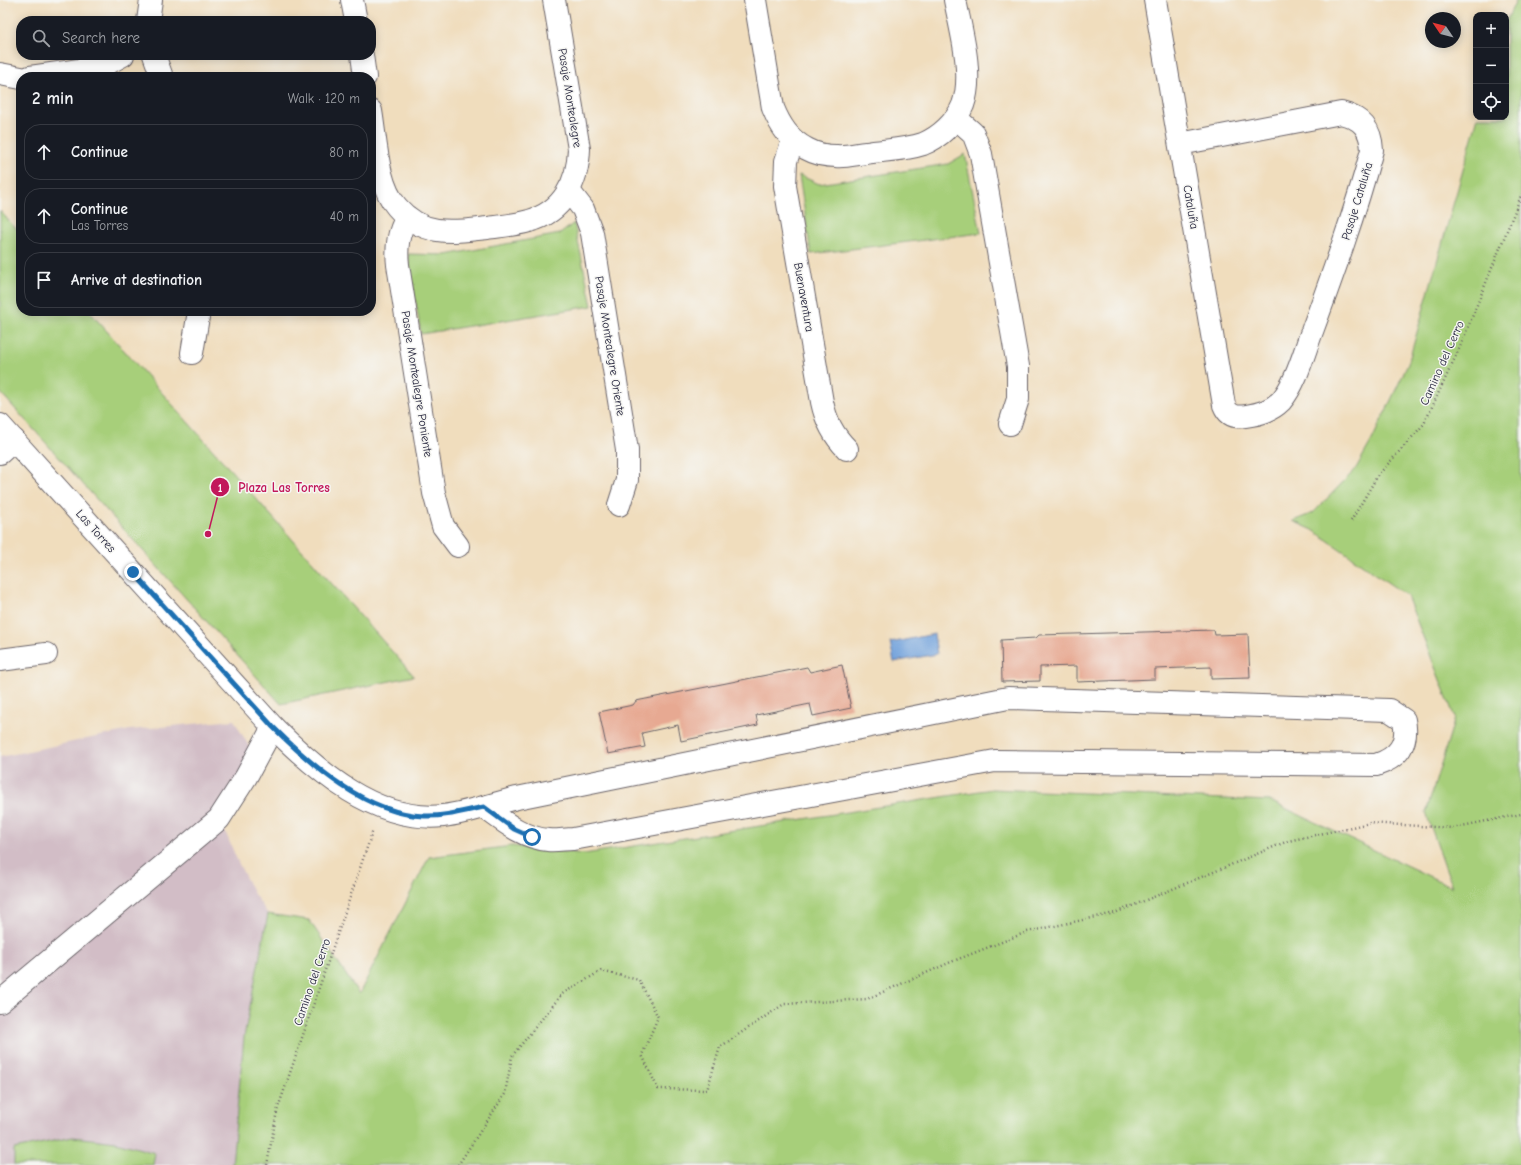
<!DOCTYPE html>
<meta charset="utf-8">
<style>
body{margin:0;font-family:"Comic Neue",sans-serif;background:#20242c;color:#f1f3f6}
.controls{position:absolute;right:12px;top:12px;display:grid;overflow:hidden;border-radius:8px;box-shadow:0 2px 10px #0003}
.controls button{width:36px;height:36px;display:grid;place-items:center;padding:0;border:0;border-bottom:1px solid #363941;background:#171b24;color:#f1f3f6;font:20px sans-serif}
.compass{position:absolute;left:1425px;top:12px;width:36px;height:36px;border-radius:50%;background:#171b24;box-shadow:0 2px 10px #0003;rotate:305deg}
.stop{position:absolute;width:12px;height:12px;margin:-9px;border:3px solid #1f6fb2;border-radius:50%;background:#fff}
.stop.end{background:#1f6fb2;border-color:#fff;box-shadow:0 1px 4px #0008}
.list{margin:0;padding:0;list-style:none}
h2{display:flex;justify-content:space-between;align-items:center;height:52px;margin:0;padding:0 16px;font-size:17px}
h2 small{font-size:13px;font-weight:400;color:#9ea1a6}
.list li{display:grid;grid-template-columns:26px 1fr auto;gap:12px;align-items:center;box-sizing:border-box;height:56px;margin:0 8px 8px;padding:0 8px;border:1px solid #363941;border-radius:16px}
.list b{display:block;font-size:15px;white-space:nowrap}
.list p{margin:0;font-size:13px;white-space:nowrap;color:#9ea1a6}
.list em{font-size:13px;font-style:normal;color:#9ea1a6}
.icon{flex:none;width:22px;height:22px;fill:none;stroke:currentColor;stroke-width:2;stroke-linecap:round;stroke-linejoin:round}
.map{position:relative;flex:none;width:1521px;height:1165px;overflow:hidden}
.search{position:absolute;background:#171b24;box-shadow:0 2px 10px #0003;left:16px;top:16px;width:360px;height:44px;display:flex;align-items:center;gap:10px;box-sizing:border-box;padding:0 14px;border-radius:16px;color:#9ea1a6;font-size:15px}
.panel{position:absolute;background:#171b24;box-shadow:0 2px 10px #0003;left:16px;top:72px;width:360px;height:244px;border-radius:16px}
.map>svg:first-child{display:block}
.industrial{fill:#d2bdc6}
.green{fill:#a7cf7a;stroke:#64785a}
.water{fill:#71a1db;stroke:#4a628b}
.building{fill:#e7a992}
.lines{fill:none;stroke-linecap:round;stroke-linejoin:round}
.minor-casing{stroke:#6a6368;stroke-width:24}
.path{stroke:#6a6368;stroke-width:2.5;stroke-dasharray:1 3;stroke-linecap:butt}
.minor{stroke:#fff;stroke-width:22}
.route{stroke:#1f6fb2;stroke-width:5}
.labels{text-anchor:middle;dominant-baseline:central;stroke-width:3;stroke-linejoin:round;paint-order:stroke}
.street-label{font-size:12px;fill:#22223b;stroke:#f6f6f2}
.leader{fill:none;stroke:#c2185b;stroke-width:1.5}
.callout-dot{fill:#c2185b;stroke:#f6f6f2;stroke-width:1.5}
.mark-label{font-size:12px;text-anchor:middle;font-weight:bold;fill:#fff}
.callout-label{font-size:13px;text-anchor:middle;font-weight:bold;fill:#c2185b;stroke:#f6f6f2;stroke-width:3;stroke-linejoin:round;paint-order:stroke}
</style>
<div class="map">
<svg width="1521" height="1165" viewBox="0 0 1521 1165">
<rect width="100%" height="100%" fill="#f6f6f2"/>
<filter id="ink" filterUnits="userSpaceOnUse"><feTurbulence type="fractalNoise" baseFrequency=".025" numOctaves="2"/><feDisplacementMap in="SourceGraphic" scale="8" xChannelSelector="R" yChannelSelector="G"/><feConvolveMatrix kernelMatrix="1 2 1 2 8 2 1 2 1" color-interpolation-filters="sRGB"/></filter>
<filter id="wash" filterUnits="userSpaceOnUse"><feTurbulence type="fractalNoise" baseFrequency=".012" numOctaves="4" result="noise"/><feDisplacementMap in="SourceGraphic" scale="16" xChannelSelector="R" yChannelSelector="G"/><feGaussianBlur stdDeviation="0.9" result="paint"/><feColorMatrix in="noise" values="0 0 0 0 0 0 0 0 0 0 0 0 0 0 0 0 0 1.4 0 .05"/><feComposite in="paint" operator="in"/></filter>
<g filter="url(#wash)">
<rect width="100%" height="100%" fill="#f0ddbd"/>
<!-- industrial -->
<polygon class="industrial" points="234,720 263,771 222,824 238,862 254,894 268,914 244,1037 232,1165 0,1165 0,757 130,730"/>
<!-- green -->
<g class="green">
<polygon points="1516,0 1521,0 1521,1165 232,1165 244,1037 268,914 309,920 359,994 429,857 512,846 584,854 992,789 1270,801 1452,887 1426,813 1455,718 1407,596 1313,530 1293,521 1313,513 1355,470 1372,440 1408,364 1478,117 1506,117 1506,22"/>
<polygon points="965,154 981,233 811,254 799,175 819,184 948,164"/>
<polygon points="0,211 21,234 21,311 89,311 414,676 281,704 0,392"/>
<polygon points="574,223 592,306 421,334 408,254 446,255 560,234"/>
<polygon points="73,1137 116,1142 155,1153 153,1165 14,1165 14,1149"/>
</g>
<!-- water -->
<polygon class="water" points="934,634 937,654 894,662 890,643"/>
<g id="blocks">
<!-- building -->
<g class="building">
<polygon points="1214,630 1215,635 1248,634 1250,678 1211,679 1211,667 1155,669 1155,679 1077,682 1077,666 1040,667 1040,681 1002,682 1001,640 1036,638 1039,635"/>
<polygon points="842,665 851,708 813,716 810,704 756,715 758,725 681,741 678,725 642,733 645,747 608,754 599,712 633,705 636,701 807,667 810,672"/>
</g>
</g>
</g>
<g filter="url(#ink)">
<use href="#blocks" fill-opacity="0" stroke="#6a6368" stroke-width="1"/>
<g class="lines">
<!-- minor casing -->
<g class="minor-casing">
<g id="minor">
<polyline points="352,0 356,21"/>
<path d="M755 0 773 108C780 125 789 140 807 149 816 154 826 156 836 156 846 157 856 154 866 153 884 150 905 150 923 144 940 137 956 122 963 105 974 75 961 31 955 0"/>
<path d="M1155 0 1224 405C1228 415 1235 418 1246 416 1259 414 1271 411 1281 401 1296 383 1303 356 1311 334 1333 274 1355 213 1372 150 1371 129 1362 118 1341 113L1180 144"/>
<polyline points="148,21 151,0"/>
<polyline points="154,55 162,77"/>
<polyline points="362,55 365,77"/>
<polyline points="0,74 21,78"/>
<polyline points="30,77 101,67 123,55"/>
<path d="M371 111C376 140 377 185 397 207 423 237 452 232 487 228 501 226 516 225 529 221 563 212 578 182 579 149L554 0"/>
<polyline points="956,118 973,133 981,154 1018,366 1018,399 1010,424"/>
<path d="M793 140 786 161 785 186 822 402C826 421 833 435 847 449"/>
<polyline points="569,191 583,209 592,233 627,450 627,480 619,505"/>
<path d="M407 217C398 233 396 247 398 265L434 493 443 526 458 546"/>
<polyline points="192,353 199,311"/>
<path d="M0 425 273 727C317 771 376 823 443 816 467 813 493 804 517 798L1008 698 1389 710 1404 720C1409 744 1398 758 1376 765L995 761 573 839C565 839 556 841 548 840 523 838 503 821 484 807"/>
<polyline points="0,453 14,440"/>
<polyline points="0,660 46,654"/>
<polyline points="0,1002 219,819 246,777 273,727"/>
</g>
</g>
<!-- path -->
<g class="path">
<polyline points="1351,521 1378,475 1424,424 1460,347 1521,196"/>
<polyline points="267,1165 277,1111 373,830"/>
<polyline points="458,1165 505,1094 512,1056 562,994 601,971 639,980 658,1017 642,1055 658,1089 707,1090 720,1047 784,1004 867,999 951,962 1027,932 1115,913 1288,841 1370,823 1452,828 1521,814"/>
</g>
<!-- minor -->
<use href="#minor" class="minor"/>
</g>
</g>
<g class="lines" filter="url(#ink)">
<!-- route -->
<path class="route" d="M133 572 273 727C312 766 367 814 424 816 445 817 464 811 484 807L514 829 532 837"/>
</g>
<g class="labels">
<!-- street labels -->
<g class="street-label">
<text transform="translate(570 98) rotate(81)">Pasaje Montealegre</text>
<text transform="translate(1357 201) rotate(-73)">Pasaje Cataluña</text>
<text transform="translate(1191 207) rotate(80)">Cataluña</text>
<text transform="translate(804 297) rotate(80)">Buenaventura</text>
<text transform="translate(610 346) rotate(81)">Pasaje Montealegre Oriente</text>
<text transform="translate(1442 363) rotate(-66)">Camino del Cerro</text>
<text transform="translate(417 384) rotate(81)">Pasaje Montealegre Poniente</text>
<text transform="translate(96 531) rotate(48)">Las Torres</text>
<text transform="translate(312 982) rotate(-71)">Camino del Cerro</text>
</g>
</g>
<!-- callouts -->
<path class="leader" d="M208 534L220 487"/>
<g class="callout-dot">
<circle cx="208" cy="534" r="4"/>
<circle cx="220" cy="487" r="10"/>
</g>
<g class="mark-label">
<text x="220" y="492">1</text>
</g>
<g class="callout-label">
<text x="284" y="492">Plaza Las Torres</text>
</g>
</svg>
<div class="controls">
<button>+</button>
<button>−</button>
<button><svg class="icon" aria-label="locate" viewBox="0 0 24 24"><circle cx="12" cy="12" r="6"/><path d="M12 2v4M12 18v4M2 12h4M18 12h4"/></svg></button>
</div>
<svg class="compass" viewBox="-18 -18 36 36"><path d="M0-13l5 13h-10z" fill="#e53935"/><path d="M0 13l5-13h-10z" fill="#9ea1a6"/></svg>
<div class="stop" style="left:532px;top:837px"></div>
<div class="stop end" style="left:133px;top:572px"></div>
<div class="search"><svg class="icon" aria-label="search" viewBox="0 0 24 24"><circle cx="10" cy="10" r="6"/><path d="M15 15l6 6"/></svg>Search here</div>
<section class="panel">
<h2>2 min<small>Walk · 120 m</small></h2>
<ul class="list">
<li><svg class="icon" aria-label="ahead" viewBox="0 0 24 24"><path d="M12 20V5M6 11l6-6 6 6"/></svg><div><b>Continue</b></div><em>80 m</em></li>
<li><svg class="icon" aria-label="ahead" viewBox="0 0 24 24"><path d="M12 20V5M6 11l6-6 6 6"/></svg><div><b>Continue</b><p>Las Torres</p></div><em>40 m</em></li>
<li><svg class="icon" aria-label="arrive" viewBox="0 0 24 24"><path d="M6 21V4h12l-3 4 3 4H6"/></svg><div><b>Arrive at destination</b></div></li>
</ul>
</section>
</div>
